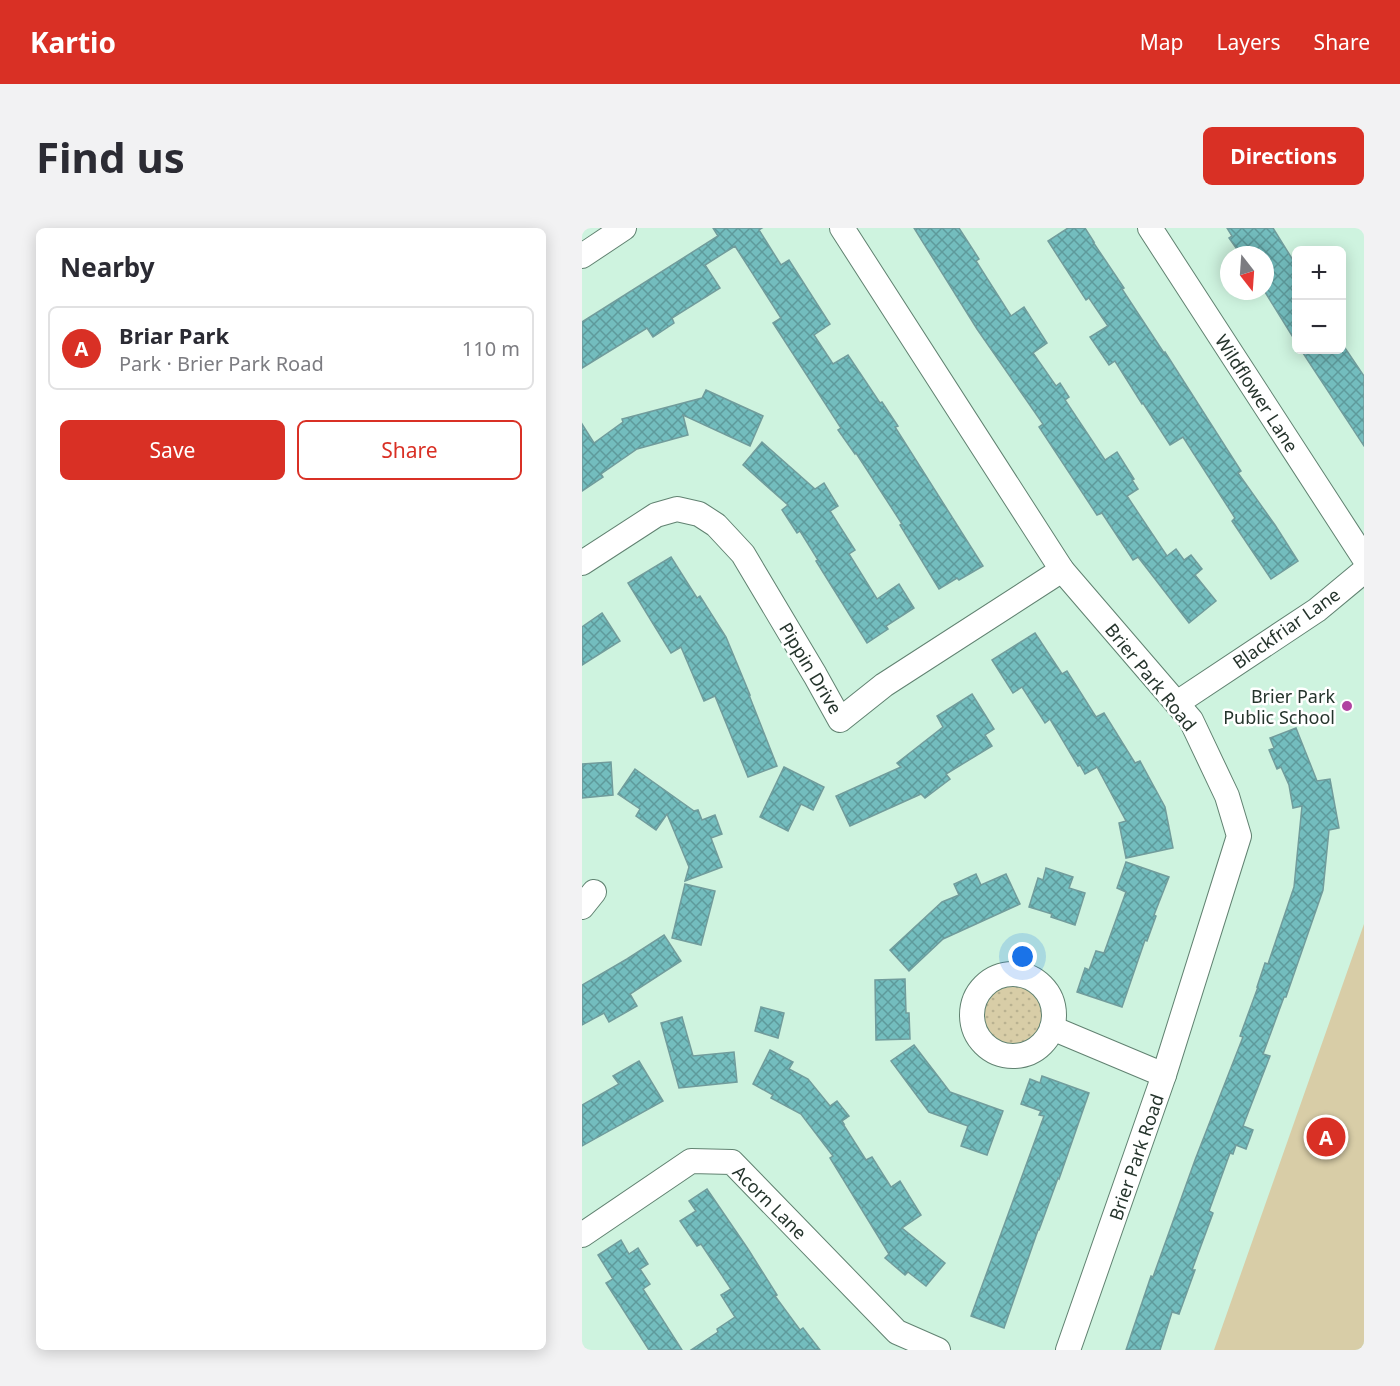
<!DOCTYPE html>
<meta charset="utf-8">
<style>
body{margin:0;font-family:"Noto Sans",sans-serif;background:#f2f2f3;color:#2b2b33}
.controls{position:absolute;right:18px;top:18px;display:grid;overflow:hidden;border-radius:9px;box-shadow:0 3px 15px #0003}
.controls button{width:54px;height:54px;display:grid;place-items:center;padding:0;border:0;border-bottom:2px solid #e1e1e2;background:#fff;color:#2b2b33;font:30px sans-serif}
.compass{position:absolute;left:638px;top:18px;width:54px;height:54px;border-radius:50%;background:#fff;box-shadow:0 3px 15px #0003;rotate:163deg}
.you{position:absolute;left:441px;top:729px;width:21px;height:21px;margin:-15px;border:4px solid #fff;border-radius:50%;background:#1a73e8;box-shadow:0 0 0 9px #1a73e833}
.badge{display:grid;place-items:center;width:39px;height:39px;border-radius:50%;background:#d93025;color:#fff;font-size:20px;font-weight:700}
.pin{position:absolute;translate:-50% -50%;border:3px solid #fff;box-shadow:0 2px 6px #0006}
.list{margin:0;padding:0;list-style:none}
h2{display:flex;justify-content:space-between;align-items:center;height:78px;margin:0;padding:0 24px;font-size:26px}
h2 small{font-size:20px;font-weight:400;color:#7c7c81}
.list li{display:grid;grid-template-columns:39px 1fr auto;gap:18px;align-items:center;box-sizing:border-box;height:84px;margin:0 12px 12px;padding:0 12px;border:2px solid #e1e1e2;border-radius:9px}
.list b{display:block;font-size:22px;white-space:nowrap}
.list p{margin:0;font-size:20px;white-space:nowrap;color:#7c7c81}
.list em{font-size:20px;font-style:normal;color:#7c7c81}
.actions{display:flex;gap:12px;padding:18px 24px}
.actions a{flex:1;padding:14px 0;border:2px solid #d93025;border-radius:9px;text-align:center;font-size:21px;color:#d93025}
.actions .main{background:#d93025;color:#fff}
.map{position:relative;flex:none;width:782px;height:1122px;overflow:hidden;border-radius:9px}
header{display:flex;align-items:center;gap:36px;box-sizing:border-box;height:84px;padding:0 30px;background:#d93025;color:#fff}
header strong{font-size:28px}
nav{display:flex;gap:33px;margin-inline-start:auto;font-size:21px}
.intro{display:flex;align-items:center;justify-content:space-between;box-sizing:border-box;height:144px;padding:0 36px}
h1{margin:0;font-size:42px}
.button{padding:15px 27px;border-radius:9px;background:#d93025;color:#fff;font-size:21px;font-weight:700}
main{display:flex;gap:36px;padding:0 36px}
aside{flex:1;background:#fff;border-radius:9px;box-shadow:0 3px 15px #0003}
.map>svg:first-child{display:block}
.grass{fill:url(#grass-dots)}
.park{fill:#d8cda7}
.building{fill:url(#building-cross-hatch);stroke:#719c9c;stroke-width:1.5}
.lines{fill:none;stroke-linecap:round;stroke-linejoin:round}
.minor-casing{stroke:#618271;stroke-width:26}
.minor{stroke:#fff;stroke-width:24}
.poi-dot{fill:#b042a1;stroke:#fff;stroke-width:2}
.labels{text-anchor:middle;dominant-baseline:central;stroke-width:5;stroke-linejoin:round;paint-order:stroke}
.street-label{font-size:18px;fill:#25342c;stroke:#fff}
.poi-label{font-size:18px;fill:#25342c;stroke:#fff;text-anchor:end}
</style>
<header>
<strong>Kartio</strong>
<nav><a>Map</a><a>Layers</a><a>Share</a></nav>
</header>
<div class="intro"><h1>Find us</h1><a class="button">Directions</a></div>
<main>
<aside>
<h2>Nearby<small></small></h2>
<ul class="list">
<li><span class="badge">A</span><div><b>Briar Park</b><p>Park · Brier Park Road</p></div><em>110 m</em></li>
</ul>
<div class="actions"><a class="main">Save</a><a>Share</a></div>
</aside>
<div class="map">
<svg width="782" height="1122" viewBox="0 0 782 1122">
<defs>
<pattern id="grass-dots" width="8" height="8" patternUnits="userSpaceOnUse" patternTransform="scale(1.5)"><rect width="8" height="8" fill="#d8cda7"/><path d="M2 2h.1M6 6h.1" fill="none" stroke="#b9b190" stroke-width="1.8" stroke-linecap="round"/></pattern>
<pattern id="building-cross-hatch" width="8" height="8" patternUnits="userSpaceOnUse" patternTransform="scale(1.5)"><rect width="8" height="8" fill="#73bdbe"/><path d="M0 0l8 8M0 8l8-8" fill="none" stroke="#5e9a9b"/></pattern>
</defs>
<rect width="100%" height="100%" fill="#cef3df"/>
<!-- grass -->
<circle class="grass" cx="430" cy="787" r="32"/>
<!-- park -->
<polygon class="park" points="782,696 782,1122 632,1122"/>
<!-- building -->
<g class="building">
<polygon points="131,0 180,0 177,2 199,37 207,32 248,96 232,107 251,136 266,127 298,175 300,174 316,198 313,199 401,338 377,352 375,350 357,361 318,297 320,296 274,225 273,226 256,202 259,200 191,95 199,90 153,18 123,37 138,60 90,90 92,95 71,109 65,100 0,140 0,94 136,8"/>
<polygon points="332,0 377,0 397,31 394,33 429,88 442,79 465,115 451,125 474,158 478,155 487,169 483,172 523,232 535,224 552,251 550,252 556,261 545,268 585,328 594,321 602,332 609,327 620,341 613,347 634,373 607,395 556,329 551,332 520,285 515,287 457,199 461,196 395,101"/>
<polygon points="486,0 503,0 512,14 511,14 542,60 540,61 582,125 583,124 659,243 656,245 693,297 716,333 689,351 650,293 653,290 601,209 588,217 561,175 560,176 533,133 527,137 508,109 526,98 507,70 504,72 466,13"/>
<polygon points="645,0 691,0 714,37 714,114 683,64 683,27 659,27 647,10 650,8"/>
<polygon points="761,117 782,148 782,218 719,122 759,122 759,118"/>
<polygon points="124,162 181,188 168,218 101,187 106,207 55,221 19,246 21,249 0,263 0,196 12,215 41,194 40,191 120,170"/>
<polygon points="180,214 233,261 242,255 256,278 248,283 273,322 267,326 295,371 317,356 332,380 304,398 306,401 285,415 234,333 236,332 218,303 215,305 200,282 206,277 161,237"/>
<polygon points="89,329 115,370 118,368 144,409 168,467 167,467 195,538 166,549 133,468 122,473 99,419 89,425 46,355"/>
<polygon points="20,385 38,413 0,437 0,399"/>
<polygon points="453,405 480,446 485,443 514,489 522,485 553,535 558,533 583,579 591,620 544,630 537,595 544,593 515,539 503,546 498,537 496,538 468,491 463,495 440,459 431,465 410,432"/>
<polygon points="390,466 412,501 403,507 410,518 364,546 368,551 343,570 339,566 268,598 254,568 319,539 315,535 361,499 355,488"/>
<polygon points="714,500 735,553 748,551 757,600 747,602 741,662 704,769 702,769 681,826 688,828 661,898 671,902 664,921 654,917 651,926 648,925 627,983 631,985 610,1042 613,1042 597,1086 590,1084 578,1122 544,1122 569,1048 571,1049 613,932 661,809 658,808 676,759 675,759 683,735 686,736 712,659 720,578 711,580 707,557 699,539 695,541 687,522 692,520 688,510"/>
<polygon points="29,534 31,567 0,570 0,536"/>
<polygon points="202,539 242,559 231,582 219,576 206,603 178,589"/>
<polygon points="53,541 112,583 116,582 120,592 133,587 140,606 129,610 140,639 103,653 107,639 85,586 74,602 54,588 58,581 36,566"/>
<polygon points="544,634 587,649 572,687 574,688 565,713 563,712 540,779 495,764 503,740 507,742 514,723 522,725 544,664 535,660"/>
<polygon points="464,640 491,649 487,660 503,665 493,697 469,689 470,686 447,679 456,650 461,652"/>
<polygon points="394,646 399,657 424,646 438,676 361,711 327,743 308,722 360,674 377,667 372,656"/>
<polygon points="103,656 133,663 119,717 90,710"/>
<polygon points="82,707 99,733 48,766 55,778 27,794 22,785 0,797 0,757 45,731"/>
<polygon points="323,751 324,785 327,785 328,811 294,812 293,752"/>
<polygon points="179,779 202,785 196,810 173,803"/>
<polygon points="100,789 111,828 152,824 155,854 97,860 79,795"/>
<polygon points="332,817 368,864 421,883 405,927 379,918 386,898 347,884 309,833"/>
<polygon points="188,822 211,834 207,841 226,851 248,878 255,873 267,888 260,893 262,896 261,896 284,932 290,929 309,959 318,953 339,987 320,1000 363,1035 344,1058 326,1044 323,1047 303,1030 307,1026 248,930 251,928 219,886 189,870 191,867 171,856"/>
<polygon points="57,833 81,873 0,918 0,877 37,856 31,848"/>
<polygon points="460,848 507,865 477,951 476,950 457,1002 456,1002 422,1100 389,1088 462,888 457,887 459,883 439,876 448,851 458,855"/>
<polygon points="125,961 166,1021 195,1067 193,1068 218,1102 221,1100 238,1122 109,1122 136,1104 135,1101 153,1089 139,1067 149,1061 119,1016 115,1018 98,993 114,983 107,973"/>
<polygon points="39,1012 47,1026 56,1020 66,1036 58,1041 68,1056 61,1061 100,1122 67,1122 24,1055 31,1051 16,1027"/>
</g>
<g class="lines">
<!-- minor casing -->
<g class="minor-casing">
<g id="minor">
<polyline points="260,0 480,342 609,492 645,568 657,608 582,847 486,1122"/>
<polyline points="568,0 782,330"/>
<polyline points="0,28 42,0"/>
<polyline points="0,335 74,287 95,281 117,286 134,297 161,326 233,447 258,492 302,457 480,342"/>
<polyline points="595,475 735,382 782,343"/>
<polyline points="0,679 12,664"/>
<circle cx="431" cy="787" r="41"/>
<polyline points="470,800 582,847"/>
<polyline points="0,1007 109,933 150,934 315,1104 356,1122"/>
</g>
</g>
<!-- minor -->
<use href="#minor" class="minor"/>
</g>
<!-- markers -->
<circle class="poi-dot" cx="765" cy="478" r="6"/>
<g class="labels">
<!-- street labels -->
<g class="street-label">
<text transform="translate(675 165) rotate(57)">Wildflower Lane</text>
<text transform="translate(704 400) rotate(-35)">Blackfriar Lane</text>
<text transform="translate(229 440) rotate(59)">Pippin Drive</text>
<text transform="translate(569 449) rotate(51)">Brier Park Road</text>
<text transform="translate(554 929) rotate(-71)">Brier Park Road</text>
<text transform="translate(188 974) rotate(45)">Acorn Lane</text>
</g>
<!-- poi labels -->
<g class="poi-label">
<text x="753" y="468">Brier Park<tspan x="753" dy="21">Public School</tspan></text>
</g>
</g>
</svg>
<div class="controls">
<button>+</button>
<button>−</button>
</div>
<svg class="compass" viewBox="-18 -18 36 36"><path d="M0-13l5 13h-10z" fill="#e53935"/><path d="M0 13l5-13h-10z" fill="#7c7c81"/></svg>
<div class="you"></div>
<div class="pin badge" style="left:744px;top:909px">A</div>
</div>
</main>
